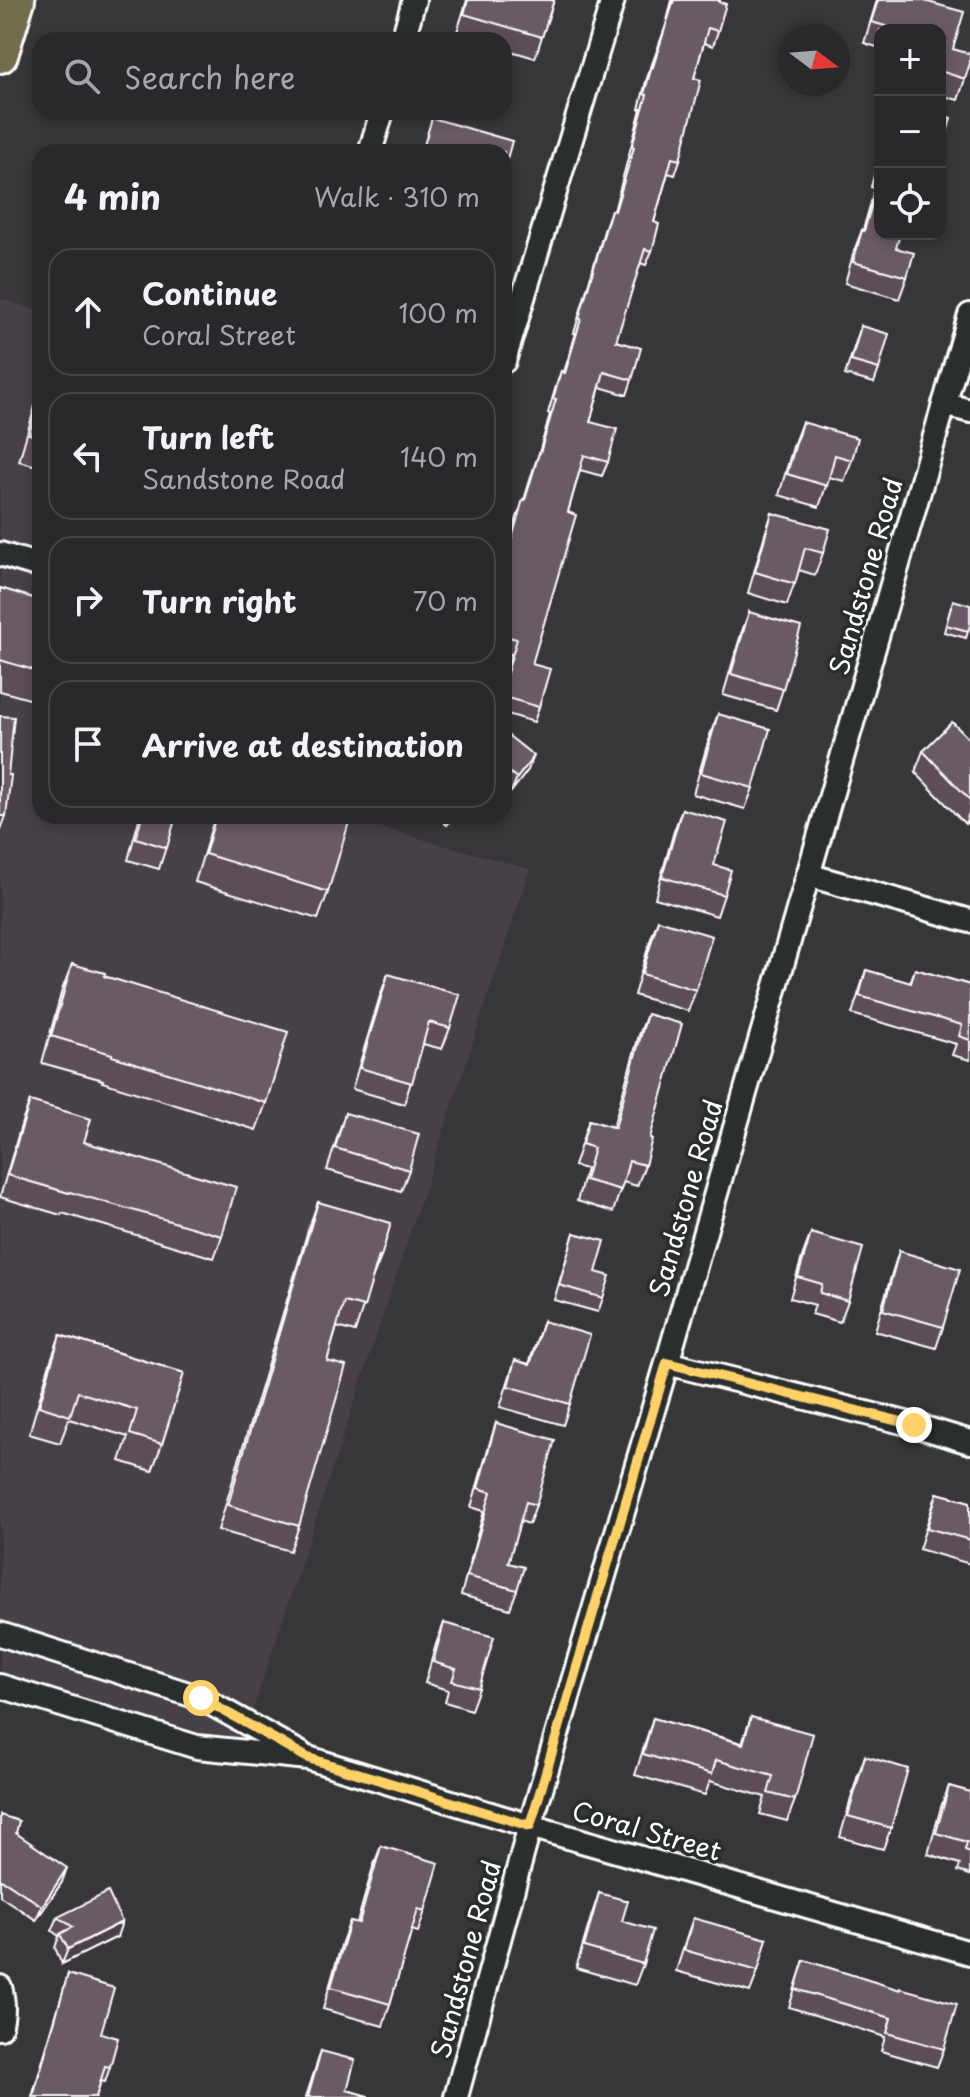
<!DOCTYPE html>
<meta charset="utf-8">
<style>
body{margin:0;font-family:"Playpen Sans",sans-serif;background:#353437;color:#f1f3f6}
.controls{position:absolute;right:24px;top:24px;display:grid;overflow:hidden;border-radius:16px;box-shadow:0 4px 12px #0003}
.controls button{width:72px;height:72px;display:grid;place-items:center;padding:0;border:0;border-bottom:2px solid #454447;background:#29282b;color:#f1f3f6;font:40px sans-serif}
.compass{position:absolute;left:778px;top:24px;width:72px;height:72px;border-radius:50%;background:#29282b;box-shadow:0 4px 12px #0003;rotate:106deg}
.stop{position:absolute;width:24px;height:24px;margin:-18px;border:6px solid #ffd166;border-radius:50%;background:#fff}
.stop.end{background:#ffd166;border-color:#fff;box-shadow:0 2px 8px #0008}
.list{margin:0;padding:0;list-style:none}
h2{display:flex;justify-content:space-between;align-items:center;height:104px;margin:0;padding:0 32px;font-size:34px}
h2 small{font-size:26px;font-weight:400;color:#a5a6a9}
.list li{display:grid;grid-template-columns:52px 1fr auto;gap:24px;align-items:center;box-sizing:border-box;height:128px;margin:0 16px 16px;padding:0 16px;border:2px solid #454447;border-radius:24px}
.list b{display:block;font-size:30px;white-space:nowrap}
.list p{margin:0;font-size:26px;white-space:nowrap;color:#a5a6a9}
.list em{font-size:26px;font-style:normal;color:#a5a6a9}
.icon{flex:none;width:44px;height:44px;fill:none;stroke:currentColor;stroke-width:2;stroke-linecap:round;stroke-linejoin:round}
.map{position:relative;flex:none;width:970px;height:2097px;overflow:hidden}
.search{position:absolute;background:#29282b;box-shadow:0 4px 12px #0003;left:32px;top:32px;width:480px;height:88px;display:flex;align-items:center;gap:20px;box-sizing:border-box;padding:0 28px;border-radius:24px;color:#a5a6a9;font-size:30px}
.panel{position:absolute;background:#29282b;box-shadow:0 4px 12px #0003;left:32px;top:144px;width:480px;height:680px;border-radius:24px}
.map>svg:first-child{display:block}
.built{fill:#464146}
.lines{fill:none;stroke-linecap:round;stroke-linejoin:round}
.minor-casing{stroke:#fff;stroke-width:28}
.highway-casing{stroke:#fff;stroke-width:40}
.minor{stroke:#2a2d2e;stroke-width:22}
.highway{stroke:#716d4b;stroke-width:34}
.wall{fill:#5b4d58;stroke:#fff;stroke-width:2}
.shaded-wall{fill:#4a3f47;stroke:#fff;stroke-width:2}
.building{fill:#6a5a66;stroke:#fff;stroke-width:2}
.route{stroke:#ffd166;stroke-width:10}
.labels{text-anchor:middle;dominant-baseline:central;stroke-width:7;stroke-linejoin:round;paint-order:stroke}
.street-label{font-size:26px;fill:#fff;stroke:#2a2d2e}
</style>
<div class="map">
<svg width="970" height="2097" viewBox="0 0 970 2097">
<rect width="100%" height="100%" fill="#373639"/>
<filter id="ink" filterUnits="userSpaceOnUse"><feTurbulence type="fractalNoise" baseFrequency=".0125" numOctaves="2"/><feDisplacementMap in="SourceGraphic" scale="16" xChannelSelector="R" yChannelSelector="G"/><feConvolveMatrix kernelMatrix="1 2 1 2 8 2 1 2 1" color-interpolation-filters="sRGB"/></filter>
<g filter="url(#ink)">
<!-- built -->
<g class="built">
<polygon points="0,298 40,311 40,554 0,541"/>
<polygon points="0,566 40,579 40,816 339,816 530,869 252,1713 205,1687 0,1622"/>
<polygon points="0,1646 196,1709 244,1736 243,1739 199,1735 0,1674"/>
</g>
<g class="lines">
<!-- minor casing -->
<g class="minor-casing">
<g id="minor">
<polyline points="403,40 414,0"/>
<polyline points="370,152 382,112"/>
<polyline points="504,361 613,0"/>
<polyline points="944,404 970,411"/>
<polyline points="0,554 40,566"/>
<polyline points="808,875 970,921"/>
<polyline points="667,1363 914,1425 970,1442"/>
<polyline points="0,1634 201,1698 300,1753"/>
<polyline points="0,1686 197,1747 308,1758 530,1826 970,1953"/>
<path d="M0 1987C4 2002 4 2013 0 2028"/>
<polyline points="456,2097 530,1826 667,1363 970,315"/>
</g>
</g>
<!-- highway casing -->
<g class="highway-casing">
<polyline id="highway" points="0,55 17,0"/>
</g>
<!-- minor -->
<use href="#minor" class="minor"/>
<!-- highway -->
<use href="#highway" class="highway"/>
</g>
<!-- wall -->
<g class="wall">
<polygon points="467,0 554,0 535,58 504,49 504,40 472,40 456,35"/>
<polygon points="672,0 720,0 718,31 713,46 704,43 694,78 680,160 675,175 668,173 654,222 652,251 646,265 640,263 616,341 632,380 627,395 600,387 590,422 608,462 602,476 580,470 568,512 532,664 539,707 534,722 504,713 504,679 511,654 504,651 504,563 518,514 524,500 534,467 539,453 550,414 548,413 556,386 561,371 564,372 576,333 574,333 606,224 611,210 614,211 641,109 639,109 646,81 666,25"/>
<polygon points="877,0 921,0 953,49 965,79 958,100 940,95 940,30 880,30 880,48 864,43"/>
<polygon points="880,154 880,234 896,248 907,277 899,299 845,283 854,251 862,230 863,230 875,188 871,187"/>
<polygon points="861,326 879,369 874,383 845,375"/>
<polygon points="40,389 40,467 19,461"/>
<polygon points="802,422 852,460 844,481 829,477 819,507 779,495 794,443"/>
<polygon points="772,513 823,553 815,575 799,570 787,605 748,593 765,534"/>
<polygon points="0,588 40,600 40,702 0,691"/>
<polygon points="951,607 970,625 966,638 944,632"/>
<polygon points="749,612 783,689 776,710 723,695 741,634"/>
<polygon points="718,714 753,788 745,809 693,794 710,735"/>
<polygon points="504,732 528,770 511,792 504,786"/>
<polygon points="970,740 970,819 965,824 915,772 923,751"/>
<polygon points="682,809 714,865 724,895 717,916 655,898 674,831"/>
<polygon points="140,816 176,816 159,869 128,860"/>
<polygon points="215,816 341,816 328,892 318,919 195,882"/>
<polygon points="436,816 455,816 447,825"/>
<polygon points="658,920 696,990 688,1011 634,995 650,941"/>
<polygon points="72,964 104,976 266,1103 256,1130 102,1082 103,1080 42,1063 62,990"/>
<polygon points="915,969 970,985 970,1060 952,1055 956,1044 852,1014 866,970 910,983"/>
<polygon points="388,974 450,1028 442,1049 423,1044 404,1104 352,1089 380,996"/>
<polygon points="647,1014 650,1138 645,1165 637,1186 623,1182 613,1212 577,1201 586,1169 574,1166 589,1120 613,1127 639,1035"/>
<polygon points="30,1101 84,1142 222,1236 214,1258 62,1213 61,1215 0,1197 22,1122"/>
<polygon points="345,1113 409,1170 401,1191 327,1170"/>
<polygon points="318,1202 381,1257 371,1282 355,1332 337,1327 327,1361 299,1526 290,1551 218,1530 309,1227"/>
<polygon points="574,1233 596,1272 603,1298 598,1312 554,1300"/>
<polygon points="811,1233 848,1301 840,1322 812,1314 815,1305 790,1298 803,1254"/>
<polygon points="899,1251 943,1327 936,1348 875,1331 892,1273"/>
<polygon points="543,1321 570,1404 563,1425 500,1407 515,1360 529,1364"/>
<polygon points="60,1335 184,1373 162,1444 152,1471 120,1461 128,1437 69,1419 60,1443 29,1434 50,1363"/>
<polygon points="496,1423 536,1505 529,1524 520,1521 508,1563 517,1590 510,1609 461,1595 484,1511 471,1507 490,1442"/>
<polygon points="937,1493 970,1502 970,1564 919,1549"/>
<polygon points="444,1623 479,1688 471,1710 445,1702 448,1690 425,1683 436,1644"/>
<polygon points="751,1717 795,1800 787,1821 760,1814 765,1797 710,1781 705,1795 635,1775 653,1718 742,1743"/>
<polygon points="865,1756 891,1828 883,1849 840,1837 857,1778"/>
<polygon points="949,1786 970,1792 970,1875 958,1871 960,1864 928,1854 941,1807"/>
<polygon points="0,1815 62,1882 36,1920 0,1896"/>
<polygon points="381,1846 425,1911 418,1932 412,1930 390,2004 383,2026 323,2009 342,1942 350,1921 357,1923 373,1867"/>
<polygon points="599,1893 622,1921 643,1964 635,1985 576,1968 592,1914"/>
<polygon points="58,1917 117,1937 62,1964 55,1948 59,1936 52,1931"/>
<polygon points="693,1918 758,1971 750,1992 676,1971"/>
<polygon points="804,1960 900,1990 944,2049 937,2067 881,2051 885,2037 789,2007"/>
<polygon points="68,1974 101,2033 110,2067 105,2082 101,2081 96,2097 32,2097"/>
<polygon points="321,2051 347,2090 368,2097 306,2097"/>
</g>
<!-- shaded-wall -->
<g class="shaded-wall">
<polygon points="534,756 528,770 511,792 517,778"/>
<polygon points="970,810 970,819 965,824"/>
<polygon points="0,816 6,816 0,832"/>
<polygon points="67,1868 62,1882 36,1920 42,1906"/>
<polygon points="122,1922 117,1937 62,1964 68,1949"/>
</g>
<!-- building -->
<g class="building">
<polygon points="468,0 554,0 542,37 464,14"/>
<polygon points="674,0 720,0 719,2 726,4 718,31 708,28 694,78 701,80 680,160 672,158 654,222 659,224 652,251 645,249 616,341 641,348 632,380 604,372 590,422 617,429 608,462 584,455 568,512 576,515 532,664 550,669 539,707 504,697 504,683 517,639 504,636 504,567 523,499 525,500 539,453 540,453 556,399 553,399 561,371 565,373 581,319 579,318 611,210 615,211 634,147 632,146 647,95 644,94 652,66 653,67"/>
<polygon points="878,0 921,0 964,12 953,49 970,54 970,63 965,79 940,71 940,30 900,30 871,22"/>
<polygon points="940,115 951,118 940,158"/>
<polygon points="432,118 512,141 504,170 504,152 422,152"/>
<polygon points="880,177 880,234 900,234 896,248 914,253 907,277 853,262 862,230 864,231"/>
<polygon points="861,326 889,334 879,369 851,361"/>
<polygon points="40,396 40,437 29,434"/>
<polygon points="802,422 858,438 852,460 835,455 827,486 787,474"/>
<polygon points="772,513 830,529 823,553 805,548 795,584 755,572"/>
<polygon points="0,588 40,600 40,672 0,660"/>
<polygon points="953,600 970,605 970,625 968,631 946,625"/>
<polygon points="749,612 801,627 783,689 731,674"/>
<polygon points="718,714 770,729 753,788 701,773"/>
<polygon points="0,716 14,717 8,775 11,775 6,816 0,816"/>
<polygon points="952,722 970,740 970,800 923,751"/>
<polygon points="504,732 534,756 517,778 504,768"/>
<polygon points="682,809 727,822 714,865 731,870 724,895 662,877"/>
<polygon points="142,816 176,816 167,848 136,838"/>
<polygon points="216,816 341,816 350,819 328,892 205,854"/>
<polygon points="658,920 712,936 696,990 642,974"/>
<polygon points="72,964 105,973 104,976 288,1032 266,1103 112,1056 112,1054 51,1036"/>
<polygon points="915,969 970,985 970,1040 959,1036 962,1025 859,996 866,970 911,983"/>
<polygon points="388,974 460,995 450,1028 429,1022 412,1083 360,1068"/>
<polygon points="647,1014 682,1024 650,1138 652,1139 645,1165 629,1161 621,1190 585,1180 594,1148 582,1144 589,1120 615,1128"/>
<polygon points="30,1101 91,1119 84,1142 236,1187 222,1236 70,1192 69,1193 7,1175"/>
<polygon points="345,1113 419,1134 409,1170 335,1148"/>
<polygon points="318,1202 391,1223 381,1257 379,1256 364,1307 344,1302 327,1361 346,1366 299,1526 228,1505"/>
<polygon points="574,1233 605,1241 596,1272 610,1276 603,1298 559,1285"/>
<polygon points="811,1233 863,1248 848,1301 820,1293 822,1284 798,1277"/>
<polygon points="899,1251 960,1269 943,1327 883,1310"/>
<polygon points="543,1321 590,1335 570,1404 508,1386 515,1360 530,1365"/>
<polygon points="60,1335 184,1373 162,1444 130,1434 137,1410 78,1392 70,1416 39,1406"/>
<polygon points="496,1423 555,1440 536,1505 526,1502 508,1563 524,1567 517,1590 467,1576 491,1492 478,1488"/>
<polygon points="937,1493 970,1502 970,1540 927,1528"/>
<polygon points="444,1623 494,1637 479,1688 452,1681 456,1669 433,1662"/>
<polygon points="751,1717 813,1734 795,1800 768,1793 773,1776 716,1760 712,1774 643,1754 653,1718 743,1744"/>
<polygon points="865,1756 908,1769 891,1828 848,1816"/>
<polygon points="949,1786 970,1792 970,1852 965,1850 967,1842 936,1833"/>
<polygon points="0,1815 19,1821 16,1833 67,1868 42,1906 6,1882 0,1880"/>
<polygon points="381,1846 439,1863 425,1911 418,1909 390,2004 331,1987 350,1921 359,1923"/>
<polygon points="108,1892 122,1922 68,1949 60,1934 73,1927 58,1917"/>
<polygon points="599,1893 628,1901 622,1921 653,1930 643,1964 584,1947"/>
<polygon points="693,1918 767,1939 758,1971 684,1950"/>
<polygon points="804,1960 900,1990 900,1988 957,2004 944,2049 887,2033 891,2018 795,1989"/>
<polygon points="68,1974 114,1988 101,2033 118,2038 110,2067 105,2066 96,2097 33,2097"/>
<polygon points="321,2051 355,2060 347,2090 368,2096 368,2097 308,2097"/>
</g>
</g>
<g class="lines" filter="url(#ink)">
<!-- route -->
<polyline class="route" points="201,1698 308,1758 530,1826 667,1363 914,1425"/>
</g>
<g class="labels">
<!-- street labels -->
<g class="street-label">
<text transform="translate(865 576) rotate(-74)">Sandstone Road</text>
<text transform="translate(685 1198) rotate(-74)">Sandstone Road</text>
<text transform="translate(647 1830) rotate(16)">Coral Street</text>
<text transform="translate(465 1959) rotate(-75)">Sandstone Road</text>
</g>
</g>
</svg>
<div class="controls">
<button>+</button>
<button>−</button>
<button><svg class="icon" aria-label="locate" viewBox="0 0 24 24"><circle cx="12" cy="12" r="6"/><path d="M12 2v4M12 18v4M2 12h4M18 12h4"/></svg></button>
</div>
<svg class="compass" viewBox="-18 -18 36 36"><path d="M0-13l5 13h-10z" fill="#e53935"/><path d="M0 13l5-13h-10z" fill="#a5a6a9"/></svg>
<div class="stop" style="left:201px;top:1698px"></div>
<div class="stop end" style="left:914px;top:1425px"></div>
<div class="search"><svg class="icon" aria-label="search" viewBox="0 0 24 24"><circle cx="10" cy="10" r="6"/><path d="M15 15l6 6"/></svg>Search here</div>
<section class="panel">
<h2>4 min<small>Walk · 310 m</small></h2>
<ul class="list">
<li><svg class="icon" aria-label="ahead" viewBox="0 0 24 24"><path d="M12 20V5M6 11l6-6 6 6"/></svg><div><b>Continue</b><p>Coral Street</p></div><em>100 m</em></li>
<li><svg class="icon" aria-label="left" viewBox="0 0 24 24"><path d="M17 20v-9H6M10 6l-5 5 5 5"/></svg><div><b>Turn left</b><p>Sandstone Road</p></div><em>140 m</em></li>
<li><svg class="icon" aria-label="right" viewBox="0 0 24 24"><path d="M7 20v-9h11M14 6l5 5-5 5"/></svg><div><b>Turn right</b></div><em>70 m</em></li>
<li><svg class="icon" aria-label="arrive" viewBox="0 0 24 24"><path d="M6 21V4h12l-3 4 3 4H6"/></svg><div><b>Arrive at destination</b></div></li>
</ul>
</section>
</div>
